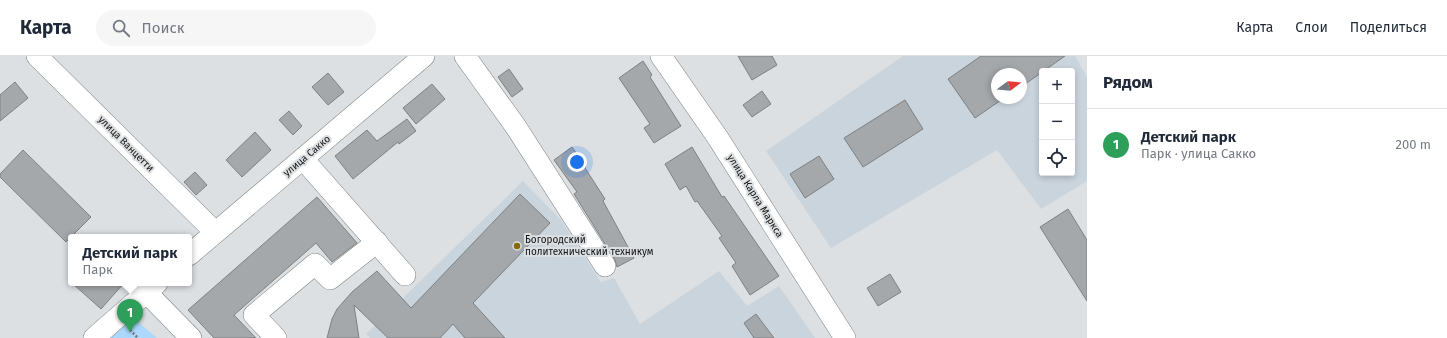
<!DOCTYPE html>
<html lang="ru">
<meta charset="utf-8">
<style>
body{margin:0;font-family:"Fira Sans",sans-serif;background:#f6f6f7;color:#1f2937}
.controls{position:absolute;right:12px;top:12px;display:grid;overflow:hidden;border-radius:4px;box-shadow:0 2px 6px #0003}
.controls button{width:36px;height:36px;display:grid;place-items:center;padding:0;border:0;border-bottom:1px solid #e0e1e3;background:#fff;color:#1f2937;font:20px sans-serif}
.compass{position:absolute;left:991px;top:12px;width:36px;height:36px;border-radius:50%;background:#fff;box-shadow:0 2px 6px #0003;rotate:74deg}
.you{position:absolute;left:577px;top:106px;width:14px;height:14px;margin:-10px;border:3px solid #fff;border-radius:50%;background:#1a73e8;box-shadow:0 0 0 6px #1a73e833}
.badge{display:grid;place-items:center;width:26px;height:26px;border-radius:50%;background:#846b06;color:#fff;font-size:13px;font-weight:700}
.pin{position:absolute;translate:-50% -33px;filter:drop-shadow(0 1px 2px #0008)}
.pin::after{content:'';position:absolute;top:21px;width:14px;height:12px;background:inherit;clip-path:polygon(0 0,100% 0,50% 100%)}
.popup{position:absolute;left:68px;top:178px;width:124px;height:52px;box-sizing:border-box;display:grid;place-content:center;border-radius:4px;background:#fff;filter:drop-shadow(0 1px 3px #0005);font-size:13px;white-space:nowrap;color:#747a83}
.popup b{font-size:15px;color:#1f2937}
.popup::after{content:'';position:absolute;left:50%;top:100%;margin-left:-8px;border:8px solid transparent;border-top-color:#fff}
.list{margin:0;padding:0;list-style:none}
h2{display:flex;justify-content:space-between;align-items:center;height:52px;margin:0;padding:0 16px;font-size:17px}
h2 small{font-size:13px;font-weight:400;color:#747a83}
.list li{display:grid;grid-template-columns:26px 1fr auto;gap:12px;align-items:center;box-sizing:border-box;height:72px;padding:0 16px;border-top:1px solid #e0e1e3}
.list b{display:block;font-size:15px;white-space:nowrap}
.list p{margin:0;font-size:13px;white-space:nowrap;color:#747a83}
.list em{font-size:13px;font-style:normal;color:#747a83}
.icon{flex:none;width:22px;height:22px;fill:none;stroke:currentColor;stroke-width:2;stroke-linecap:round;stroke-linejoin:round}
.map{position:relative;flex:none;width:1087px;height:282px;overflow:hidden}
header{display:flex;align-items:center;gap:24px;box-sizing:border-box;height:56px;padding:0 20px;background:#fff;border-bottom:1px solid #e0e1e3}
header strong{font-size:19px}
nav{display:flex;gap:22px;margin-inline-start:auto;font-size:14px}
.search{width:280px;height:36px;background:#f6f6f7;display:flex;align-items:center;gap:10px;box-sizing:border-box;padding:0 14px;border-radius:22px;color:#747a83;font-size:15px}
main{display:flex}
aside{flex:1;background:#fff}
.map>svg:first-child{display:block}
.built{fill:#cad4dc;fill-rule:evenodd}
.green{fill:#acd8fb}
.building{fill:#a5a8ab;stroke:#7d8183}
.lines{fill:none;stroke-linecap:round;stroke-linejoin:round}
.minor-casing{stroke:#7e8184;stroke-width:22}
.path{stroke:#76787a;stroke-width:2.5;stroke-dasharray:2 2;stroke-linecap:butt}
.minor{stroke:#fff;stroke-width:21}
.poi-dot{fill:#846b06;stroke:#dde0e3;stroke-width:1.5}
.labels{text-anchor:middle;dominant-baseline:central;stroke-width:4;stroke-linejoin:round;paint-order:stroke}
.street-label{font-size:10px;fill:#111213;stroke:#dde0e3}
.poi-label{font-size:10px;fill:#111213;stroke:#dde0e3;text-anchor:start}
</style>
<header>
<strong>Карта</strong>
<div class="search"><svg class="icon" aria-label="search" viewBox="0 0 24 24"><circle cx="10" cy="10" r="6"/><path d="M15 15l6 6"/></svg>Поиск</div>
<nav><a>Карта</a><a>Слои</a><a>Поделиться</a></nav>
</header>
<main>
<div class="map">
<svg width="1087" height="282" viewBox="0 0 1087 282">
<rect width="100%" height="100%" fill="#dde0e3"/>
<!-- built -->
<g class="built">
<path d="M903 0H1075L1087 21V125L1041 153 997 94 831 192 766 95ZM1042 15H1072V117H1042ZM997 18H1021V42H997Z"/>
<polygon points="523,125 561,164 601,226 614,222 640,268 719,215 747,250 779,230 815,282 370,282 366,278"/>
</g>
<!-- green -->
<polygon class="green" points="130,264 138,266 157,282 104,282"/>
<!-- building -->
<g class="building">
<polygon points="738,0 772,0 777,9 752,24"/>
<polygon points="981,0 1065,0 1021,31 1021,18 997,18 997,42 1004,42 975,62 948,23"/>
<polygon points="643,5 652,19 650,21 681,70 654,87 644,72 650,68 619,22"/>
<polygon points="509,13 523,33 512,41 498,21"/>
<polygon points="328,17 344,36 328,49 312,31"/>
<polygon points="15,26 28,42 0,65 0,39"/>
<polygon points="432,28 445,43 416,68 403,52"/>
<polygon points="762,35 771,48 752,61 743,49"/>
<polygon points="905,44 923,73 863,111 844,82"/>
<polygon points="289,55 302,70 293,79 279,64"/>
<polygon points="407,63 416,75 399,88 398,86 353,123 335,100 367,74 377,85"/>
<polygon points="255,76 271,94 242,121 226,104"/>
<polygon points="572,91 586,111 585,112 605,143 603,145 634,202 617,211 615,204 574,138 577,136 554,104"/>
<polygon points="692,91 722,141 724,140 779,220 750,239 732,210 736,207 719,182 722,180 697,145 695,146 686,130 680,134 665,108"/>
<polygon points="23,94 91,161 66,186 0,121 0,118"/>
<polygon points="819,100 834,123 805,142 790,118"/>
<polygon points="195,116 207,129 196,139 184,126"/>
<polygon points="520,138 550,167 473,247 505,282 465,282 453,268 440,282 388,282 354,249 359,282 327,282 332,263 337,253 352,236 377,215 411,252"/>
<polygon points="317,141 357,187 332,206 316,187 234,259 256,282 214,282 188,254"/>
<polygon points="1068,153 1087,184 1087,245 1040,171"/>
<polygon points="890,218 901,236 878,250 867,232"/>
<polygon points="72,227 124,227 101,253"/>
<polygon points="756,258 774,282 754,282 744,267"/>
</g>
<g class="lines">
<!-- minor casing -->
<g class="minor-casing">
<g id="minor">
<polyline points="37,0 215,176"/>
<polyline points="465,0 516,71 605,210"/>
<polyline points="661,0 718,82 845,282"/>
<polyline points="303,103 405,219"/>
<polyline points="189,199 424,0"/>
<polyline points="146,236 191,282"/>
<polyline points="94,282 157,227"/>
<polyline points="276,282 254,259 315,208 330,223 377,186"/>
</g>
</g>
<!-- path -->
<polyline class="path" points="130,274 138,282"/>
<!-- minor -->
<use href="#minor" class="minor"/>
</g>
<!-- markers -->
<circle class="poi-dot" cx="517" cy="190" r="4"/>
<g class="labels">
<!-- street labels -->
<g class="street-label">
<text transform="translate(126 88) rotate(45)">улица Ванцетти</text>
<text transform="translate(307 100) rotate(-40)">улица Сакко</text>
<text transform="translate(755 140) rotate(58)">улица Карла Маркса</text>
</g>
<!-- poi labels -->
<g class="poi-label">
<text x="525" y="184">Богородский<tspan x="525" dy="12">политехнический техникум</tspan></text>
</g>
</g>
</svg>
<div class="controls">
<button>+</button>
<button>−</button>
<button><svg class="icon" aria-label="locate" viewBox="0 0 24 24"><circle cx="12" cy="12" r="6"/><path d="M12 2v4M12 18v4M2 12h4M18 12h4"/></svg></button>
</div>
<svg class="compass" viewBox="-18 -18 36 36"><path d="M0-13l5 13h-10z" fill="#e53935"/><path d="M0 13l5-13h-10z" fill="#747a83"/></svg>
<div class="you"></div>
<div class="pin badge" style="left:130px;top:276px;background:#2e9e5b">1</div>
<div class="popup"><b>Детский парк</b>Парк</div>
</div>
<aside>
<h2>Рядом<small></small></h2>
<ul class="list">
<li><span class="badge" style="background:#2e9e5b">1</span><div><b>Детский парк</b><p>Парк · улица Сакко</p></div><em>200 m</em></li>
</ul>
</aside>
</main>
